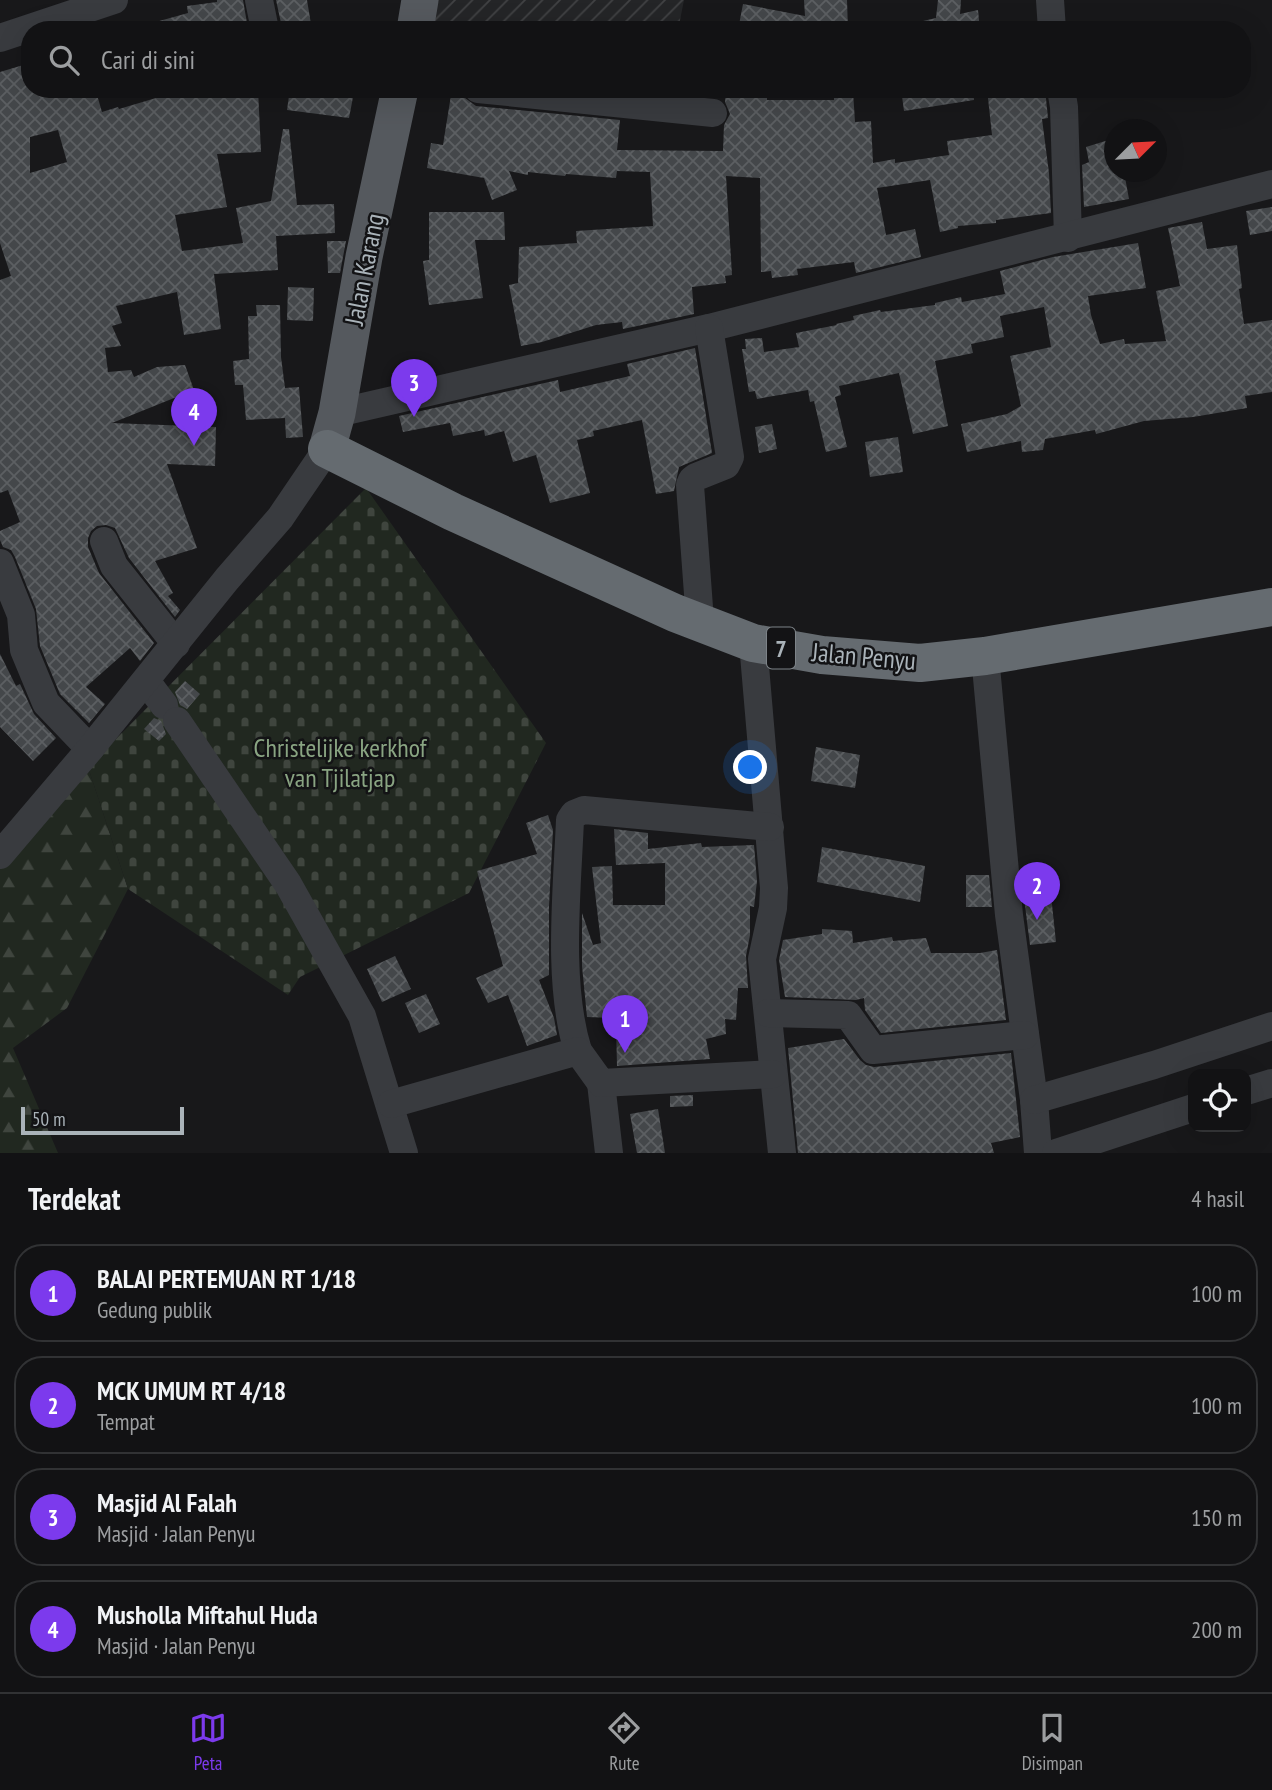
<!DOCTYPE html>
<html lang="id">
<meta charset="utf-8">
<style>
body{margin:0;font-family:"PT Sans Narrow",sans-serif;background:#1b1b1d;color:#f1f3f6}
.controls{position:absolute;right:21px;bottom:21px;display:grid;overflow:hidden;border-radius:14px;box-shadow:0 7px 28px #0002}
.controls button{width:63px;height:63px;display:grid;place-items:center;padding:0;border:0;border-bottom:2px solid #313234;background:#121214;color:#f1f3f6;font:35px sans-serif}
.compass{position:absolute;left:1104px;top:119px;width:63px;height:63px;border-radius:50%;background:#121214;box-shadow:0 7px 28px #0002;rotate:66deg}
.scale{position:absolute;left:21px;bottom:18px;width:163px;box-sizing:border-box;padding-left:7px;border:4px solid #aab3b9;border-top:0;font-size:19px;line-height:24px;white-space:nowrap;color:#aab3b9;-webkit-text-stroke:5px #131315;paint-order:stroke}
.you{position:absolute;left:751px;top:768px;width:24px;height:24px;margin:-18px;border:5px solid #fff;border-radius:50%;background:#1a73e8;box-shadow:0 0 0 10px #1a73e833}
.badge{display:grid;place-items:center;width:46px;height:46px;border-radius:50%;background:#7c3aed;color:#fff;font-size:23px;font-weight:700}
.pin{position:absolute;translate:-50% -58px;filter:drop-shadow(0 2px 4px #0008)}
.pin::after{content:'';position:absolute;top:37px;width:24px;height:21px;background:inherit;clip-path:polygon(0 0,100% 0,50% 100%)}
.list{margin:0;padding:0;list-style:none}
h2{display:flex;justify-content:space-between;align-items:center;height:91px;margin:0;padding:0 28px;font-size:30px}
h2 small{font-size:23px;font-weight:400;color:#9c9ea0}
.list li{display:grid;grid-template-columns:46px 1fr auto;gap:21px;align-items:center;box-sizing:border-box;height:98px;margin:0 14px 14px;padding:0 14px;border:2px solid #313234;border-radius:28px}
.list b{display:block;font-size:26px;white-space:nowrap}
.list p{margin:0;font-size:23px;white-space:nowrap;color:#9c9ea0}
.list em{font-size:23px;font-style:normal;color:#9c9ea0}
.icon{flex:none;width:38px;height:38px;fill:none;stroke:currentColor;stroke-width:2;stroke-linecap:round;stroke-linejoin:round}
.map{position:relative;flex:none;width:1272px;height:1153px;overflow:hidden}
.search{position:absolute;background:#121214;box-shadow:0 7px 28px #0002;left:21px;right:21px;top:21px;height:77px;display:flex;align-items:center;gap:18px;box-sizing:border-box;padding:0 24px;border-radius:28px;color:#9c9ea0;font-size:26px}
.sheet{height:539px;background:#121214}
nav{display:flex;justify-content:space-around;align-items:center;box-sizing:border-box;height:98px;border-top:2px solid #313234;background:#121214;font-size:19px;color:#9c9ea0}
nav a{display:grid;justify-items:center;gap:4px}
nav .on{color:#7c3aed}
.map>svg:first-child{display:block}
.industrial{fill:url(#industrial-furrows)}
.forest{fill:url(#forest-firs)}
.cemetery{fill:url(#cemetery-stones)}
.building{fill:url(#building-cross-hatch);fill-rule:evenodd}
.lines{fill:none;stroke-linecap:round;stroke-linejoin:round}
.minor{stroke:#393b3f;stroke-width:28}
.major{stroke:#55595e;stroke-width:37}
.highway{stroke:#656b70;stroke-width:38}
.labels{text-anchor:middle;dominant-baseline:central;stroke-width:5;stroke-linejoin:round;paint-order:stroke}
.shield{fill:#131315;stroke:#7d8388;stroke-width:2}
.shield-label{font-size:24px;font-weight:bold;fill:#aab3b9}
.street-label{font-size:26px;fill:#aab3b9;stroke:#131315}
.park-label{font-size:26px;fill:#89a482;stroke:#131315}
</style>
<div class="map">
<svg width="1272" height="1153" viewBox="0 0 1272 1153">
<defs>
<pattern id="industrial-furrows" width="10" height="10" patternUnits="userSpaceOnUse" patternTransform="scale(1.75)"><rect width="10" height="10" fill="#242527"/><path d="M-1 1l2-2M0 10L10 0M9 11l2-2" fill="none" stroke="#414244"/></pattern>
<pattern id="forest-firs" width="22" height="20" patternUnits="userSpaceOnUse" patternTransform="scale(1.75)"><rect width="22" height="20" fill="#212820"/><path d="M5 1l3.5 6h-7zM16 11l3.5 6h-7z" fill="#3f453e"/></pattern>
<pattern id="cemetery-stones" width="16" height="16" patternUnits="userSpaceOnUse" patternTransform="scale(1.75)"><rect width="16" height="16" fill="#212820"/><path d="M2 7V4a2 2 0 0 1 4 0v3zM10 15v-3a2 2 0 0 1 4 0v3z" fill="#3f453e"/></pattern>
<pattern id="building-cross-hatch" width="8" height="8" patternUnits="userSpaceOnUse" patternTransform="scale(1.75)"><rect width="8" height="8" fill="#44474a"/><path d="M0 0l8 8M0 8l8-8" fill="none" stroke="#5c5f62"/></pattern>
</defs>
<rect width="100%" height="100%" fill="#18181a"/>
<!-- industrial -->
<polygon class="industrial" points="431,0 684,0 678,30 425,30"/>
<!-- forest -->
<polygon class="forest" points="88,767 128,889 67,1008 13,1048 58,1153 0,1153 0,869"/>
<!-- cemetery -->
<polygon class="cemetery" points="366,488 546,743 469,893 300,977 288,995 128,889 88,767"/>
<!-- building -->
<g class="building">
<polygon points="217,0 243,0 248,29 146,30 145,25 188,13 187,6 217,2"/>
<polygon points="276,0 307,0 312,30 287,30 286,22 281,23"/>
<polygon points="804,0 847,0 848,30 738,30 743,4 805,16"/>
<polygon points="938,0 961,0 960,14 978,10 980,30 923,30 923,21 936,18"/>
<path d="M30 63V89H87L89 97 97 95 102 112 118 107 119 109 166 95 165 89H258L261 152 217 154 227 207 175 215 182 251 243 243 236 208 271 201 283 129H289L297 205 334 204 335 233 276 236 278 270 214 274 221 329 184 335 177 292 116 306 122 323 112 326 121 346 105 348 108 372 131 370 134 377 157 367 185 365 194 390 112 423 216 427 215 466 167 464 197 548 155 561 173 593 168 596 180 610 175 617 129 558 115 528 106 525 97 526 91 531 88 538V547L99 573 154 643 140 661 130 648 86 687 105 704 89 723 60 694 40 646 36 609 15 557 11 550 3 547 0 540V531L20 522 8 490 0 493V280L11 276 0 243V72ZM58 130 67 162 30 173V137Z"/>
<polygon points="290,89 331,89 354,92 349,118 287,110"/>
<polygon points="726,89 754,89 754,92 767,92 767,100 834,100 834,92 853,91 855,122 871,121 873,163 895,159 895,163 949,155 947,141 992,135 987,89 1045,89 1048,118 1042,119 1049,173 1051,213 996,220 996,223 958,226 958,228 940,232 930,180 877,188 886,235 915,229 921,257 856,273 854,262 797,269 798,275 772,278 771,271 761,272 760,178 726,176 732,275 725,276 726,283 692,287 694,314 623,329 622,322 596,325 542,342 521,346 509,285 518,283 519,247 577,243 576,231 653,226 650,172 617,171 616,178 566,174 565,176 528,172 528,175 509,171 517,190 492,200 484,178 427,168 431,143 443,145 451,95 465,98 476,106 620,120 617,150 723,151 724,125 730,114 725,102"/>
<polygon points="901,89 973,89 974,100 904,111"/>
<polygon points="1115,138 1115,172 1124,172 1129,199 1084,207 1082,165 1089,162 1086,147"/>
<polygon points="1272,207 1272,231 1250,235 1246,211"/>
<polygon points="429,212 504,212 505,240 475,240 483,298 429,305 423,261 429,260"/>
<polygon points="1202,222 1207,249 1237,245 1242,288 1239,289 1244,324 1272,320 1272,392 1245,396 1247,408 1193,417 1144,421 1096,434 1095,430 1045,439 1043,450 1022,452 1021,441 967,452 961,424 1007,414 1021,406 1010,356 1051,347 1044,307 1000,316 1004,337 971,344 973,353 935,361 948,426 913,434 899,373 839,386 841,395 835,397 847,447 826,452 814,401 810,402 808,390 757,399 755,391 749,392 742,349 746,349 745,339 762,338 764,352 799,347 796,333 837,325 836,324 854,320 853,316 880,310 881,312 935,305 935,303 961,297 962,302 1005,294 1000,271 1053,257 1138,243 1146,288 1088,296 1091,315 1100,344 1124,339 1125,344 1166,341 1156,291 1180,286 1168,228"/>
<polygon points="327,241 346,241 340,273 328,273"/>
<polygon points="288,287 314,288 313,321 287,320"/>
<polygon points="256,305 280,305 281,357 285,388 299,387 303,437 286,438 285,418 246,420 243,385 235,385 233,361 249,359 248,316 257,316"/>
<polygon points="695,348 712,453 679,467 674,491 656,494 642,420 593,431 594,436 577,440 590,493 550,503 536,455 513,462 504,431 485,436 484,430 453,436 450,423 403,432 399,416 558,380 560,392 630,376 627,364"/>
<polygon points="772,424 777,449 759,453 755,427"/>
<polygon points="898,437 903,472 870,477 865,442"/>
<polygon points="0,654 16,686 20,684 34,714 56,738 33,761 0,727"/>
<polygon points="185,681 200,694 187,709 180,705 175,692"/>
<polygon points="154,718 161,721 166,734 159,741 144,729"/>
<polygon points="816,747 860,755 855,788 811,781"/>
<polygon points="548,815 553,830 549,906 549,975 539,980 554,1018 557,1035 527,1046 508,995 488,1003 476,978 503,966 477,871 537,854 526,823"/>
<polygon points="614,829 648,833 648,849 701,843 702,847 754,845 757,881 754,907 750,906 750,935 746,956 748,988 738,988 736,1020 725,1019 726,1034 706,1039 710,1059 617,1066 616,1026 614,1026 613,1018 587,1017 582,966 582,913 593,945 601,943 592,867 612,866 613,905 665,905 665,863 616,865"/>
<polygon points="822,847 925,866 920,902 817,882"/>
<polygon points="966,875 989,875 992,907 966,907"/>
<polygon points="1051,895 1056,942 1030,945 1024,898"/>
<polygon points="822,929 852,931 853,943 892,937 893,941 926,938 931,953 980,953 997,950 1006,1020 881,1033 865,1010 864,998 856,1000 785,997 779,960 783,940 822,934"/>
<polygon points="395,956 411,989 382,1002 367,969"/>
<polygon points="426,994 440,1024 419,1033 405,1003"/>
<polygon points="844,1039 860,1060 866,1065 874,1067 1011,1053 1020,1137 991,1143 994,1153 798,1153 788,1048"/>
<polygon points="693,1095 693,1106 670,1107 670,1096"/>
<polygon points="658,1109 665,1153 637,1153 630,1114"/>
</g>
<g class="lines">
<!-- minor -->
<g class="minor">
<polyline points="259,0 265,30"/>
<polyline points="1050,0 1052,30"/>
<polyline points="0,38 114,0"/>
<polyline points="478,89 713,113"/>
<polyline points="1061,89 1064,107 1068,238"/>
<polyline points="337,413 709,328 1272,184"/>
<polyline points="104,541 114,566 176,644"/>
<polyline points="0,563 21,615 24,650 46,703 90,749"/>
<polyline points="700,621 690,485 692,480 696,477 726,465 730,457 709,328"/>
<polyline points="753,643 774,888 773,908 762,959 782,1153"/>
<polyline points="985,656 1009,915 1034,1100 1038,1153"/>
<polyline points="146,681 164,705"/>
<polyline points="177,721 288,884 362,1016 404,1153"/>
<polyline points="0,855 90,749 227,579 280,518 327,449"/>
<polyline points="768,1013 848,1015 873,1050 1025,1035"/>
<path d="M578 1051C557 983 567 892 570 820L574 814 584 810 770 827"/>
<polyline points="601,1083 609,1153"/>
<polyline points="1246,1091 1272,1083"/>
<polyline points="1034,1100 1154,1065 1272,1026"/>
<polyline points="391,1104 578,1051 601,1083 773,1074"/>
<polyline points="1056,1153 1193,1108"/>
</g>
<!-- major -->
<g class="major">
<polyline points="415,30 420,0"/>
<polyline points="327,449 337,413 364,257 400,89"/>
</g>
<!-- highway -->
<polyline class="highway" points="327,449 453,512 675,613 753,643 822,655 920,663 985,656 1272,607"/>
</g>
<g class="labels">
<!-- shield labels -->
<rect class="shield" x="767" y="627.5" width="28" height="41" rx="5"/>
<g class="shield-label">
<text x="781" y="648">7</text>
</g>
<!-- street labels -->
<g class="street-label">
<text transform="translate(364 269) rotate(-79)">Jalan Karang</text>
<text transform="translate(864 656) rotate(5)">Jalan Penyu</text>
</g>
<!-- park labels -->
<g class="park-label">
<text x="340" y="747">Christelijke kerkhof<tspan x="340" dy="30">van Tjilatjap</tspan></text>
</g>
</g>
</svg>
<div class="controls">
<button><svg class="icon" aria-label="locate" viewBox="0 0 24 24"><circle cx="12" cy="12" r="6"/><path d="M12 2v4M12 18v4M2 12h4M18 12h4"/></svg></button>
</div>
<svg class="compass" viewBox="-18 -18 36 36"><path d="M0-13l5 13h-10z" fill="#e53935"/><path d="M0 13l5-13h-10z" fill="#9c9ea0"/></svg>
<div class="scale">50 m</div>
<div class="you"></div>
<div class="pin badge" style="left:625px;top:1053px">1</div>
<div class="pin badge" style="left:1037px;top:920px">2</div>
<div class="pin badge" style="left:414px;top:417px">3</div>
<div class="pin badge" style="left:194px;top:446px">4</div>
<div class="search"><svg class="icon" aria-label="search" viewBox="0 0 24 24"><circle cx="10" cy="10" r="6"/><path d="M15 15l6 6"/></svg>Cari di sini</div>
</div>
<section class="sheet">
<h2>Terdekat<small>4 hasil</small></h2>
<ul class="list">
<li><span class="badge">1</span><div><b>BALAI PERTEMUAN RT 1/18</b><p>Gedung publik</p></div><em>100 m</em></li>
<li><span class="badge">2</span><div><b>MCK UMUM RT 4/18</b><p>Tempat</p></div><em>100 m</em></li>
<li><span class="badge">3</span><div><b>Masjid Al Falah</b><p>Masjid · Jalan Penyu</p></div><em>150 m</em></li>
<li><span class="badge">4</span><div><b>Musholla Miftahul Huda</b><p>Masjid · Jalan Penyu</p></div><em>200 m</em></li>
</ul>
</section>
<nav>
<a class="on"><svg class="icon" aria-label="map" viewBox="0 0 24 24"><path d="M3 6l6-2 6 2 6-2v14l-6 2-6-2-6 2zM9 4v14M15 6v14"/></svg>Peta</a>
<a><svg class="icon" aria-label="directions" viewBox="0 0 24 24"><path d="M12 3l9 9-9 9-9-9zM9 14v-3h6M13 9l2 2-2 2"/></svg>Rute</a>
<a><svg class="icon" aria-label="saved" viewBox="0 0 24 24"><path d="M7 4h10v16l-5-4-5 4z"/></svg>Disimpan</a>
</nav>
